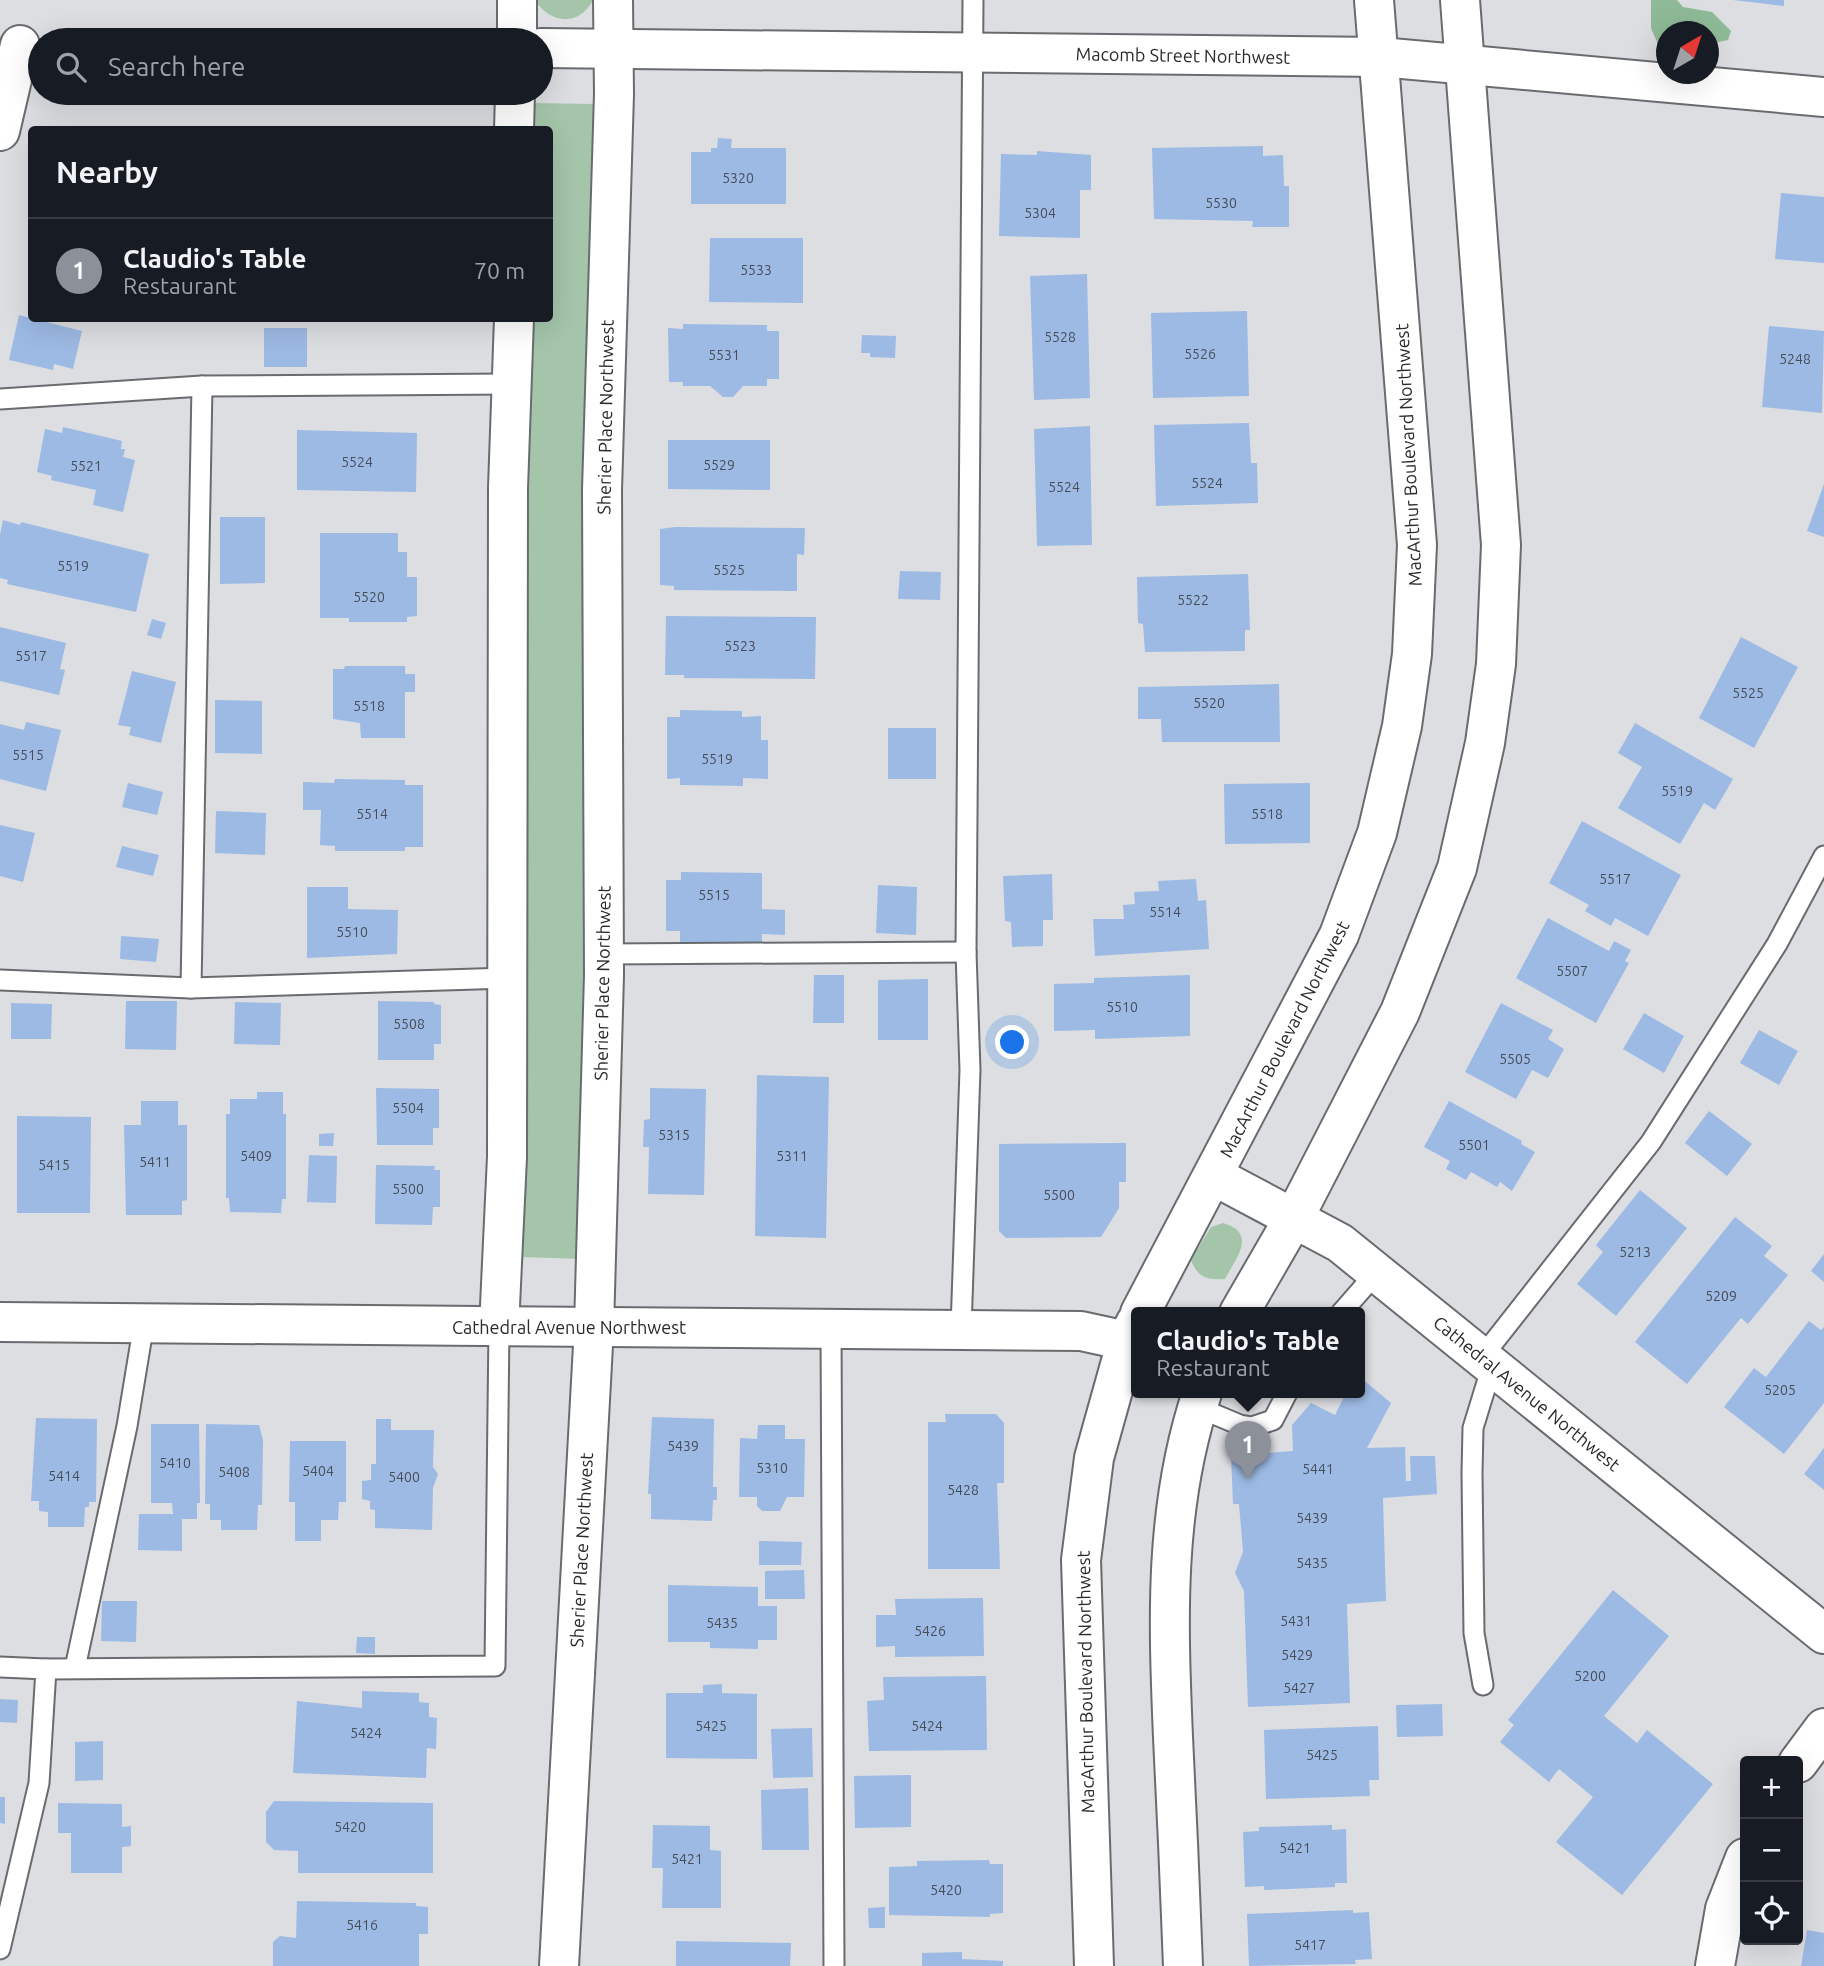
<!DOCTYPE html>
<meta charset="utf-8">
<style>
body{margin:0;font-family:Ubuntu,sans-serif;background:#20242c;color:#f1f3f6}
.controls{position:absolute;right:21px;bottom:21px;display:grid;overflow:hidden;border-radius:7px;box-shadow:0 7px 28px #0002}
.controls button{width:63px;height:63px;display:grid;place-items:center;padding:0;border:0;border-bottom:2px solid #363941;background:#171b24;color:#f1f3f6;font:35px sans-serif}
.compass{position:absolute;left:1656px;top:21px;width:63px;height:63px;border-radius:50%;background:#171b24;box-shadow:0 7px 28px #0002;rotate:39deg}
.you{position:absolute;left:1013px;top:1043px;width:24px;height:24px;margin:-18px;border:5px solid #fff;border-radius:50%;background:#1a73e8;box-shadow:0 0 0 10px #1a73e833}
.badge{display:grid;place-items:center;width:46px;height:46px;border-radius:50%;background:#8c9099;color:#fff;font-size:23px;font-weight:700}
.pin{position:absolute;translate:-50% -58px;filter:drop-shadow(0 2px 4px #0008)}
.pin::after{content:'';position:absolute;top:37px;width:24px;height:21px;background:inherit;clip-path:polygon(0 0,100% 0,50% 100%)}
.popup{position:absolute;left:1131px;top:1307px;width:234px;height:91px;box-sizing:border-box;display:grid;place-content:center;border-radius:7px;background:#171b24;filter:drop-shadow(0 2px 5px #0005);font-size:23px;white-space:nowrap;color:#9ea1a6}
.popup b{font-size:26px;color:#f1f3f6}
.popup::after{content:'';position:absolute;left:50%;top:100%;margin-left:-14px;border:14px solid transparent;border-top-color:#171b24}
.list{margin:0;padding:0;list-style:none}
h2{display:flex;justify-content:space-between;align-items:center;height:91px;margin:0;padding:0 28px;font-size:30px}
h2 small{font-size:23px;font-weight:400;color:#9ea1a6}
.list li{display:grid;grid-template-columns:46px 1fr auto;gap:21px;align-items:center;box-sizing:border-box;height:105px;padding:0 28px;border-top:2px solid #363941}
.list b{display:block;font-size:26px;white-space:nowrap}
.list p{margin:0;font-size:23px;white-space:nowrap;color:#9ea1a6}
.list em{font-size:23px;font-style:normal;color:#9ea1a6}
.icon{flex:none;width:38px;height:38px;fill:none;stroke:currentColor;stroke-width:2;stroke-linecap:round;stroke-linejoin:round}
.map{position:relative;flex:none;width:1824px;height:1966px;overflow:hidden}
.search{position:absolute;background:#171b24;box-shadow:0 7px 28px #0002;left:28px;top:28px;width:525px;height:77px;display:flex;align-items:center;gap:18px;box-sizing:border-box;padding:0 24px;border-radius:38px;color:#9ea1a6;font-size:26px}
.panel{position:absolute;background:#171b24;box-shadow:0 7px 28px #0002;left:28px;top:126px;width:525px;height:196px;border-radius:7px}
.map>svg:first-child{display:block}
.green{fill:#a4c5aa}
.forest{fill:#8fba97}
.building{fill:#9dbae4}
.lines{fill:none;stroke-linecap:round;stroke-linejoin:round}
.service-casing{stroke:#696c6f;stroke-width:23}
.minor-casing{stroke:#696c6f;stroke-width:42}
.secondary-casing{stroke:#696c6f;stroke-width:42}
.service{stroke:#fff;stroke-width:19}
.minor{stroke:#fff;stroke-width:38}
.secondary{stroke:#fff;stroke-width:38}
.labels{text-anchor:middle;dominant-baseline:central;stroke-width:7;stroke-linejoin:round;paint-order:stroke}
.number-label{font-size:14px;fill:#464e59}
.street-label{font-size:18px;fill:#292a2b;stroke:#fff}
</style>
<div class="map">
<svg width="1824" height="1966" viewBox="0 0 1824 1966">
<rect width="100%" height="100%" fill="#dcdee2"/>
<!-- green -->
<g class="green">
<path d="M535 0H593C579 27 550 24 535 0Z"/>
<polygon points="531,103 594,104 582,1259 521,1257 529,319 550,318 550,130 530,129"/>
<path d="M1223 1223C1258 1233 1236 1258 1225 1279 1207 1280 1198 1278 1191 1260L1211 1227Z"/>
</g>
<!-- forest -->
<polygon class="forest" points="1651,0 1677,0 1683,7 1712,12 1731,31 1728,40 1709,44 1708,32 1666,32 1666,44 1658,44 1651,28"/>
<!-- building -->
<g class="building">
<polygon points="1733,0 1784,0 1784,6"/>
<polygon points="718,138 732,139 731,148 786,148 786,204 691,204 691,152 711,152 711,148 717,148"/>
<polygon points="1263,146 1263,156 1283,155 1284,186 1289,186 1289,227 1252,227 1253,221 1154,219 1152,148"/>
<polygon points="1037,151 1091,155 1091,190 1080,190 1080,238 999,236 1001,154 1037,155"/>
<polygon points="1781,193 1824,197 1824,263 1775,259"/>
<polygon points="710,238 803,238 803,303 709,302"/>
<polygon points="1087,274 1090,398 1034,400 1030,276"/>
<polygon points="1247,311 1249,396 1153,398 1151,313"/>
<polygon points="19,315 82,331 73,369 54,364 53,370 9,360"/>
<polygon points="683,324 767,325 767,331 779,331 779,379 767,379 767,386 743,386 733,397 723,397 710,386 683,386 683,382 669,382 668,328 683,329"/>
<polygon points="1769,326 1824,331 1822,413 1762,407"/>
<rect x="264" y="328" width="43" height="39"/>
<polygon points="862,335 896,336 895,358 870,357 870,353 861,353"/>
<polygon points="1249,423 1251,463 1257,463 1258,503 1156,506 1154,425"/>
<polygon points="1090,426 1092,545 1037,546 1034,429"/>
<polygon points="63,427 122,441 121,449 125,449 123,457 135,460 123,512 93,505 96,490 51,480 52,476 37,472 45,429 62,433"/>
<polygon points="297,430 417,433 416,492 297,490"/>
<polygon points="668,440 770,440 770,490 668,489"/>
<polygon points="1824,484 1824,537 1807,531"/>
<polygon points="220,517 265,517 265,583 220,584"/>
<polygon points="3,520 20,525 21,522 149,554 136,612 7,584 8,580 0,578 0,535"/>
<polygon points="675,527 805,528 804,555 797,554 797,591 674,590 674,586 660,585 660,529"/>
<polygon points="320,533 398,533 398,552 407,552 407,577 417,577 417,616 407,617 407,622 349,622 349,618 320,618"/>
<polygon points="900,571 941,572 940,600 898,599"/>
<polygon points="1248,574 1250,630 1245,630 1245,651 1145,652 1143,624 1138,623 1137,577"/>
<polygon points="666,616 816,617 815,679 684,678 684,675 665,675"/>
<polygon points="152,619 166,623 161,639 147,635"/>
<polygon points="0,627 66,643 60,669 65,670 59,695 0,681"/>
<polygon points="1741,637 1798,667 1754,748 1699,718"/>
<polygon points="345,666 405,666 405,674 415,674 415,692 405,692 405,738 361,738 360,723 333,719 333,669 344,669"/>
<polygon points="132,671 176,682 161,743 129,735 131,727 118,725"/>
<polygon points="1279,684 1280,742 1162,742 1161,719 1138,719 1138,687"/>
<polygon points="215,700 262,701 262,754 215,753"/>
<polygon points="680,710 742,711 742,717 761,716 761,740 768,740 768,779 743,778 743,786 680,785 680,778 667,779 667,717 680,717"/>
<polygon points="26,722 61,730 46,791 0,779 0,724 24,730"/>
<polygon points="1635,723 1733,779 1715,810 1704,803 1680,844 1618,808 1642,767 1618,753"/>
<rect x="888" y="728" width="48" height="51"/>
<polygon points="335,779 405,780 405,785 423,785 423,847 405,847 405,851 335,851 335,846 320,845 321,810 303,810 303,782 334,783"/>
<polygon points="128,783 163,792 157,815 122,807"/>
<polygon points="1310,783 1310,843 1225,844 1224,784"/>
<polygon points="216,811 266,813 265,855 215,853"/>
<polygon points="1582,821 1681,875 1648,936 1615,918 1611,926 1585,911 1589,905 1549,883"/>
<polygon points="0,825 35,833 23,882 0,876"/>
<polygon points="122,846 159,855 153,876 116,867"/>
<polygon points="681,872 762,873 762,909 785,910 785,935 762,934 762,945 680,943 680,931 666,931 666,880 681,880"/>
<polygon points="1052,874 1053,920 1043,920 1043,946 1012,947 1011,922 1005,921 1003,876"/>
<polygon points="1196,879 1198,901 1206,900 1209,949 1095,956 1093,919 1124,919 1123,905 1135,904 1134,892 1159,891 1158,881"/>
<polygon points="878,885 917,887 916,935 876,933"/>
<polygon points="307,887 348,887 348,909 398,910 397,954 307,958"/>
<polygon points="1548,918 1609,951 1614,941 1631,950 1625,961 1629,963 1596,1023 1516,978"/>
<polygon points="121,936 159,939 156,962 120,959"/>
<polygon points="814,975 844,975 844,1023 813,1023"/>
<polygon points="1190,975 1190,1036 1095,1039 1095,1030 1054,1031 1054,984 1094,983 1094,978"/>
<polygon points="928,979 928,1040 878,1040 878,980"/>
<polygon points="126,1001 177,1001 176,1050 125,1049"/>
<polygon points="378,1001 434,1002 434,1004 441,1005 441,1044 434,1044 434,1060 378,1060"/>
<polygon points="235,1002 281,1003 280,1045 234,1044"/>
<polygon points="11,1003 52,1004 51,1039 11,1039"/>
<polygon points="1501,1003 1553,1030 1548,1039 1564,1049 1548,1078 1532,1070 1516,1099 1465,1072"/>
<polygon points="1644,1013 1684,1036 1664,1073 1623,1049"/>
<polygon points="1759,1030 1798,1051 1779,1085 1740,1063"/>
<polygon points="757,1075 829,1077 826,1238 755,1236"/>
<polygon points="376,1088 439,1089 439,1128 433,1128 433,1145 377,1145"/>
<polygon points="650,1088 706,1089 704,1195 648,1194 649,1147 643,1147 644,1120 650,1119"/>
<polygon points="257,1092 283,1092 283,1114 286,1114 286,1199 282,1199 281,1213 230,1212 229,1198 226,1198 226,1114 230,1114 230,1099 257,1099"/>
<polygon points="141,1101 178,1101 178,1125 187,1125 187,1200 182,1201 182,1215 126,1215 124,1125 141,1125"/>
<polygon points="1449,1101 1522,1141 1521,1144 1535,1152 1512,1191 1500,1182 1497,1187 1471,1172 1466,1180 1446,1169 1450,1161 1424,1147"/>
<polygon points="1709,1111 1752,1144 1727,1176 1685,1143"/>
<polygon points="17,1116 91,1117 90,1213 17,1213"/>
<polygon points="334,1133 333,1146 319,1146 319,1134"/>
<polygon points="1126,1143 1126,1182 1119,1182 1119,1208 1101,1237 1006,1238 999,1231 999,1144"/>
<polygon points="309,1155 337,1156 336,1203 307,1202"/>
<polygon points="376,1165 435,1166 434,1170 440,1170 440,1207 433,1207 432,1225 375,1224"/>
<polygon points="1640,1190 1687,1228 1616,1316 1577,1284 1603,1252 1596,1245"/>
<polygon points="1735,1217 1772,1246 1764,1256 1788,1275 1748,1324 1741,1318 1687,1384 1635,1342"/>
<polygon points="1824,1254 1824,1282 1811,1271"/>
<polygon points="1809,1321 1821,1330 1824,1327 1824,1403 1784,1454 1724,1407 1754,1368 1766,1377"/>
<polygon points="1360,1377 1391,1403 1367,1448 1405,1447 1406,1481 1411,1481 1410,1456 1435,1456 1437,1494 1383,1498 1386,1601 1347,1604 1350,1703 1248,1707 1244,1591 1235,1573 1243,1552 1242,1539 1239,1504 1233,1504 1231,1456 1293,1451 1292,1425 1311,1403 1335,1415 1346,1393 1360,1393"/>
<polygon points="945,1414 996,1414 1004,1423 1004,1483 997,1483 1000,1569 928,1569 928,1422 946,1422"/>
<polygon points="652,1417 714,1419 713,1487 717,1487 717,1500 713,1500 712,1521 651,1519 651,1494 648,1494"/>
<polygon points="36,1418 97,1419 96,1502 89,1502 89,1507 85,1507 84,1527 48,1527 48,1512 39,1511 39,1501 31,1501"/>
<polygon points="376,1419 391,1419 391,1430 434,1430 433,1467 438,1474 433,1488 432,1530 375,1528 375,1510 370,1509 370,1501 362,1499 362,1481 371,1480 371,1464 376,1464"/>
<polygon points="151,1424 199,1424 200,1503 197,1503 197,1519 182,1519 182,1551 138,1550 139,1514 173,1514 172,1503 151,1503"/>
<polygon points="206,1424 259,1425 263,1440 262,1505 258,1505 257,1530 221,1530 221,1520 210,1520 210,1504 205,1504"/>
<polygon points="758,1425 785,1425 785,1439 805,1439 804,1497 787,1497 780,1511 762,1511 757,1506 757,1497 739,1497 740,1438 757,1439"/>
<polygon points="290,1441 346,1441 346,1502 339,1502 338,1520 321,1520 321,1541 295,1541 295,1502 289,1502"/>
<polygon points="1824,1448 1824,1490 1804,1474"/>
<polygon points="759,1541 802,1542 801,1565 759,1565"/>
<polygon points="804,1570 805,1599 765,1599 765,1571"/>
<polygon points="668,1585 758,1587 758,1606 777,1606 777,1640 758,1640 758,1649 710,1648 710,1642 668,1642"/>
<polygon points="1613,1590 1669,1636 1604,1716 1637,1743 1647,1730 1713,1784 1622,1895 1556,1842 1593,1797 1559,1769 1549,1782 1500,1742 1514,1725 1508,1720"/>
<polygon points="983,1598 984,1656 895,1657 895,1646 876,1647 876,1615 896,1615 895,1599"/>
<polygon points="102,1601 137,1601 136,1642 101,1641"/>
<polygon points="357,1637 375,1637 375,1654 356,1653"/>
<polygon points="986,1676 987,1750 869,1751 867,1701 884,1700 883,1677"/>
<polygon points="722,1684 722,1693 757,1694 757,1759 666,1758 666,1693 703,1693 703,1685"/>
<polygon points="362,1691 419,1693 419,1702 429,1703 429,1717 437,1718 436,1749 427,1748 426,1778 293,1773 297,1701 362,1708"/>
<polygon points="0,1699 18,1700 17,1723 0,1722"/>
<polygon points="1442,1704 1443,1736 1397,1737 1396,1705"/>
<polygon points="1378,1726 1379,1780 1369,1780 1370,1796 1266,1799 1264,1730"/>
<polygon points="812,1728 813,1777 773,1778 771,1729"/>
<polygon points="103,1741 103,1780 75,1781 75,1742"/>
<polygon points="911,1775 911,1827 855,1828 854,1776"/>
<polygon points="808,1788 809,1850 762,1850 761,1790"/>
<polygon points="0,1797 5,1797 5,1824 0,1823"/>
<polygon points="274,1801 433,1803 433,1873 298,1873 298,1851 274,1850 266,1842 266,1812"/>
<polygon points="58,1803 122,1804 122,1827 131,1826 131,1846 122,1847 122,1873 71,1873 71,1833 58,1833"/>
<polygon points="653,1825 710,1826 710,1850 721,1851 721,1908 662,1908 663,1868 652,1868"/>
<polygon points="1332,1825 1332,1830 1346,1829 1347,1883 1335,1883 1335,1887 1264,1890 1264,1886 1245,1887 1243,1832 1259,1831 1259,1827"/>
<polygon points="989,1860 990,1864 1003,1864 1003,1913 990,1914 990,1917 889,1915 889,1867 917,1866 917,1861"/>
<polygon points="297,1901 416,1903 416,1906 428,1907 428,1934 419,1934 419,1966 273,1966 273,1942 280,1936 296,1938"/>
<polygon points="885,1907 885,1928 869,1928 868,1908"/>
<polygon points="1353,1910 1353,1913 1369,1912 1372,1959 1355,1960 1356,1964 1249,1966 1247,1914"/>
<polygon points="1807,1930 1824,1933 1824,1966 1801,1966"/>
<polygon points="676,1941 791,1943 790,1966 676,1966"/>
<polygon points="962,1952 962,1959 1003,1961 1003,1966 922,1966 922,1953"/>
</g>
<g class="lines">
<!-- service casing -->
<g class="service-casing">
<g id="service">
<polyline points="0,399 202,386 514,384"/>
<polyline points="604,954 966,952"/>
<polyline points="0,980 191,988 508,978"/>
<polyline points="191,988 202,386"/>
<polyline points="1341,1313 1377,1272"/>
<polyline points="831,1329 834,1966"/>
<polyline points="961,1329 970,1070 966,952 973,0"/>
<polyline points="1482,1357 1651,1142 1777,944 1824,856"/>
<polyline points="1197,1407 1240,1425 1252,1427 1273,1420 1287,1393"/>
<polyline points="0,1667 46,1669 39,1783 0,1949"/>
<polyline points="75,1668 127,1426 144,1323"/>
<polyline points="46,1669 495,1666 499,1327"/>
<polyline points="1483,1685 1474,1633 1472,1473 1473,1428 1492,1366"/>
</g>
</g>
<!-- minor casing -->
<g class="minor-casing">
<g id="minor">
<polyline points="517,40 517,0"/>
<polyline points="541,48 1380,57 1824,97"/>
<polyline points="514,130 515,93"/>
<polyline points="0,131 20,45"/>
<polyline points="1214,1176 1340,1243 1824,1634"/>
<polyline points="0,1322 1081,1331 1136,1343"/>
<polyline points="499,1327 507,1157 508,488 514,318"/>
<polyline points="1798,1763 1824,1728"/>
<polyline points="559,1966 594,1327 604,975 602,490 614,94 613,0"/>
<polyline points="1715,1966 1725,1909 1745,1858"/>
</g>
</g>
<!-- secondary casing -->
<g class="secondary-casing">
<g id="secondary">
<polyline points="1140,1313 1339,935 1377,833 1402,726 1412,654 1417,545 1374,0"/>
<polyline points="1239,1313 1294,1218 1400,1012 1457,868 1485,743 1496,664 1501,545 1460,0"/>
<polyline points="1094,1966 1081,1560 1094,1458 1127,1340 1136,1322"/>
<path d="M1183 1966C1180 1890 1177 1813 1173 1737 1168 1618 1164 1507 1202 1393"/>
</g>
</g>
<!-- service -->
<use href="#service" class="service"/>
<!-- minor -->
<use href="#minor" class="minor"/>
<!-- secondary -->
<use href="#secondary" class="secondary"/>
</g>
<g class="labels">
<!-- number labels -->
<g class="number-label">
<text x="738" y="178">5320</text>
<text x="1221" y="203">5530</text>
<text x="1040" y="213">5304</text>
<text x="756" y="270">5533</text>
<text x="1060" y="337">5528</text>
<text x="1200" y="354">5526</text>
<text x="724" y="355">5531</text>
<text x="1795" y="359">5248</text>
<text x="357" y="462">5524</text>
<text x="719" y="465">5529</text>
<text x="86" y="466">5521</text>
<text x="1207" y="483">5524</text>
<text x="1064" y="487">5524</text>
<text x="73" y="566">5519</text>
<text x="729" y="570">5525</text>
<text x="369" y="597">5520</text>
<text x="1193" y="600">5522</text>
<text x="740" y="646">5523</text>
<text x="31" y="656">5517</text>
<text x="1748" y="693">5525</text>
<text x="1209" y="703">5520</text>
<text x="369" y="706">5518</text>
<text x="28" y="755">5515</text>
<text x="717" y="759">5519</text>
<text x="1677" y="791">5519</text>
<text x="372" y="814">5514</text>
<text x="1267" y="814">5518</text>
<text x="1615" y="879">5517</text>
<text x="714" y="895">5515</text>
<text x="1165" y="912">5514</text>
<text x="352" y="932">5510</text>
<text x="1572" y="971">5507</text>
<text x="1122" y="1007">5510</text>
<text x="409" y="1024">5508</text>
<text x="1515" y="1059">5505</text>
<text x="408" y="1108">5504</text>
<text x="674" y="1135">5315</text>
<text x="1474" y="1145">5501</text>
<text x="256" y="1156">5409</text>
<text x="792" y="1156">5311</text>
<text x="155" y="1162">5411</text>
<text x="54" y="1165">5415</text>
<text x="408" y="1189">5500</text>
<text x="1059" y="1195">5500</text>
<text x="1635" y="1252">5213</text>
<text x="1721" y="1296">5209</text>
<text x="1780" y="1390">5205</text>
<text x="683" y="1446">5439</text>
<text x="175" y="1463">5410</text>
<text x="772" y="1468">5310</text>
<text x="1318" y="1469">5441</text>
<text x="318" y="1471">5404</text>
<text x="234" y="1472">5408</text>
<text x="64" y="1476">5414</text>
<text x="404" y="1477">5400</text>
<text x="963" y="1490">5428</text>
<text x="1312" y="1518">5439</text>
<text x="1312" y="1563">5435</text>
<text x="1296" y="1621">5431</text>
<text x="722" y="1623">5435</text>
<text x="930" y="1631">5426</text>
<text x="1297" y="1655">5429</text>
<text x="1590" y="1676">5200</text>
<text x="1299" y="1688">5427</text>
<text x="711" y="1726">5425</text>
<text x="927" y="1726">5424</text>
<text x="366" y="1733">5424</text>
<text x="1322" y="1755">5425</text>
<text x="350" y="1827">5420</text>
<text x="1295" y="1848">5421</text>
<text x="687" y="1859">5421</text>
<text x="946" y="1890">5420</text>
<text x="362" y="1925">5416</text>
<text x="1310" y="1945">5417</text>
</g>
<!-- street labels -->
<g class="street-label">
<text transform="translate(1183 55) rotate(1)">Macomb Street Northwest</text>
<text transform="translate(605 417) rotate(-89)">Sherier Place Northwest</text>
<text transform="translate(1408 455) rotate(-93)">MacArthur Boulevard Northwest</text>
<text transform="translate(602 983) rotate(-89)">Sherier Place Northwest</text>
<text transform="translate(1284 1039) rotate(-63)">MacArthur Boulevard Northwest</text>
<text x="569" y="1327">Cathedral Avenue Northwest</text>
<text transform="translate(1527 1393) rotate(39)">Cathedral Avenue Northwest</text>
<text transform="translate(581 1550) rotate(-87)">Sherier Place Northwest</text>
<text transform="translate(1085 1682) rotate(-91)">MacArthur Boulevard Northwest</text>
</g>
</g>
</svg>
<div class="controls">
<button>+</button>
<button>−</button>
<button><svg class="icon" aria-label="locate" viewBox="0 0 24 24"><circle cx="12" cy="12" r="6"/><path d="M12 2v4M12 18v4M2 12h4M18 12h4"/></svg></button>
</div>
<svg class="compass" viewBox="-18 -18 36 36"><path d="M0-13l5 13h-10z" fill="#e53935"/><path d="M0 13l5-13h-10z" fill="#9ea1a6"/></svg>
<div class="you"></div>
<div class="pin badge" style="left:1248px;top:1479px">1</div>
<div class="popup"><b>Claudio's Table</b>Restaurant</div>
<div class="search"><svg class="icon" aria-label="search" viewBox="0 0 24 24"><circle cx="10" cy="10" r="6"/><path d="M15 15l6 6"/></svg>Search here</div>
<section class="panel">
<h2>Nearby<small></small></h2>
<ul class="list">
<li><span class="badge">1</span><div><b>Claudio's Table</b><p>Restaurant</p></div><em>70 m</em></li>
</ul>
</section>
</div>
